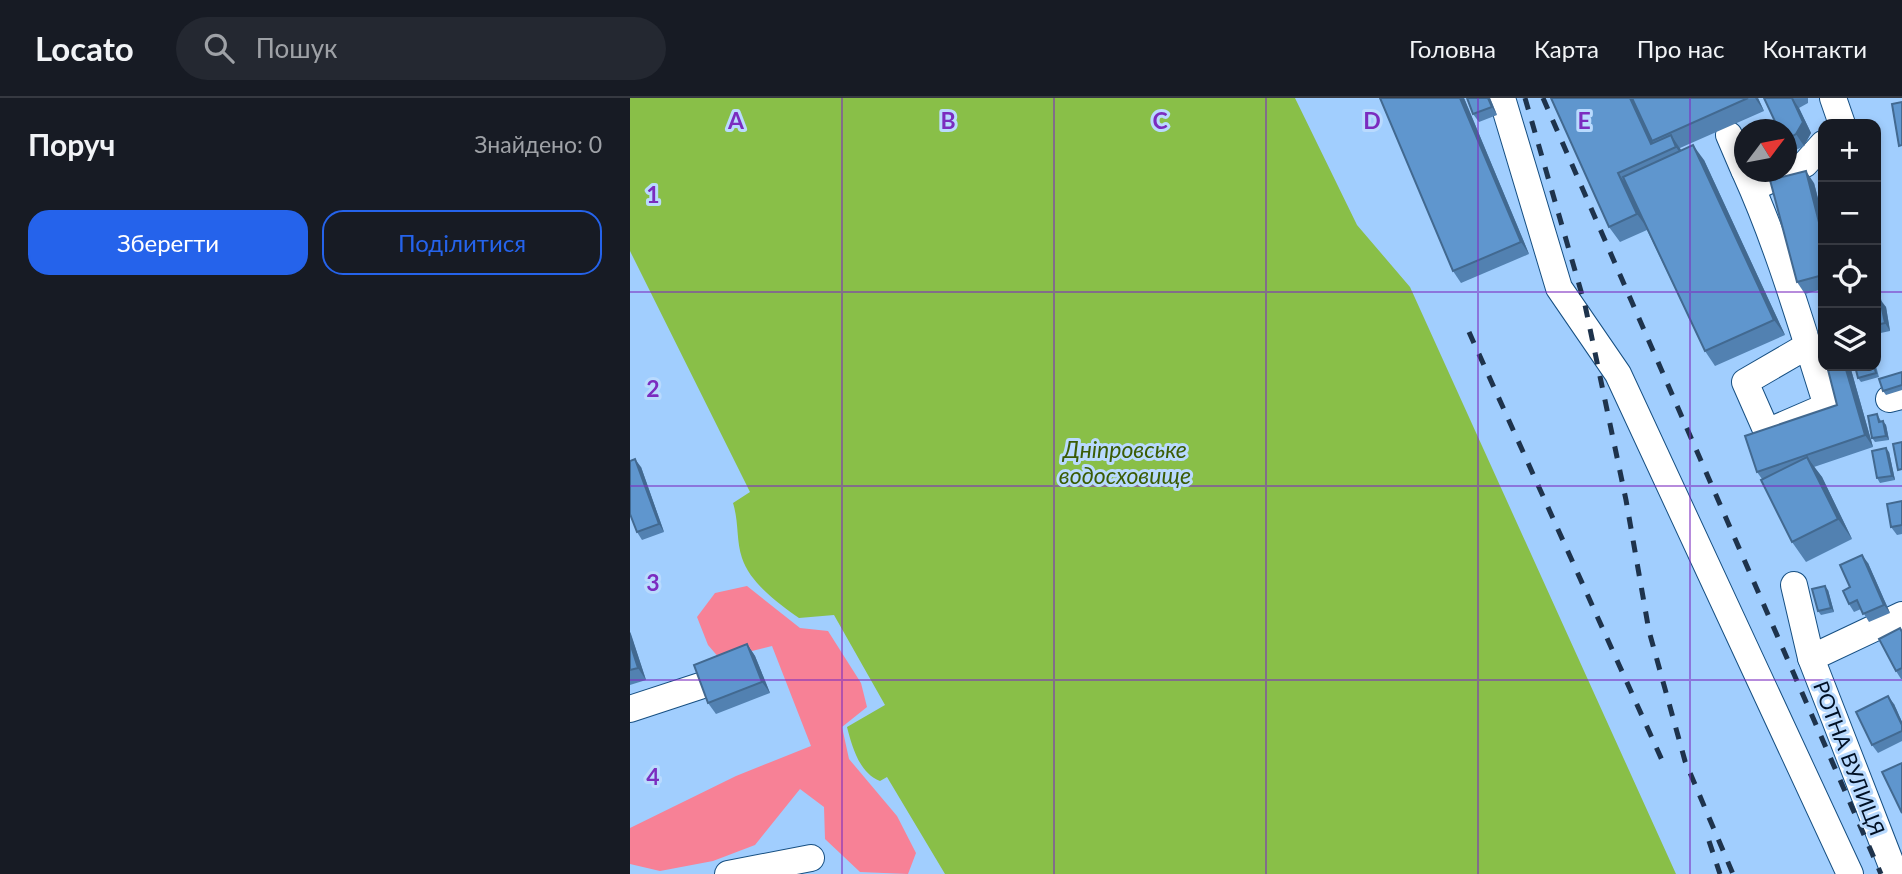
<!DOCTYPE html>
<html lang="uk">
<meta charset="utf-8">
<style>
body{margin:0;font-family:Lato,sans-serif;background:#242831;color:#f1f3f6}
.controls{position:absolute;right:21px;top:21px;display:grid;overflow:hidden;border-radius:14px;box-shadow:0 4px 10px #0003}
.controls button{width:63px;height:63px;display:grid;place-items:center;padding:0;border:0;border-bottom:2px solid #363941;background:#171b24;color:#f1f3f6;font:35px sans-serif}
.compass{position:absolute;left:1104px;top:21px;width:63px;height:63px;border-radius:50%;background:#171b24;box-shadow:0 4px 10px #0003;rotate:58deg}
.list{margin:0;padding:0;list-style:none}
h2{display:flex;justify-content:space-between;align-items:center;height:91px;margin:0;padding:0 28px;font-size:30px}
h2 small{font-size:23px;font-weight:400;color:#9ea1a6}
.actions{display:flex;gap:14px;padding:21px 28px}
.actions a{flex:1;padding:16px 0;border:2px solid #2563eb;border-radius:21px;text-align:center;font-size:24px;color:#2563eb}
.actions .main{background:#2563eb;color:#fff}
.icon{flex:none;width:38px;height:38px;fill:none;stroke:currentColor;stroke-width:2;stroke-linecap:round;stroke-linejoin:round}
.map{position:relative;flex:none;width:1272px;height:776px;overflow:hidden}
header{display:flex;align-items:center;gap:42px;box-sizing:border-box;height:98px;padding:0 35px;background:#171b24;border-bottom:2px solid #363941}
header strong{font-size:33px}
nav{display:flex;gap:38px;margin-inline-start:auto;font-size:24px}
.search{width:490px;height:63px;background:#242831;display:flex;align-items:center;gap:18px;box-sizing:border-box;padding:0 24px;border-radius:38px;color:#9ea1a6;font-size:26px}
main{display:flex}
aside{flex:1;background:#171b24}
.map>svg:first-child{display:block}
.green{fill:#f78196}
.water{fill:#89bf48}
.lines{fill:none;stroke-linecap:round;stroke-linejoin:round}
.minor-casing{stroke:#164f82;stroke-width:28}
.minor{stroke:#fff;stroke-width:26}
.rail{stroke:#1e334c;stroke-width:5;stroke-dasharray:12 12;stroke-linecap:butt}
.wall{fill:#5281b1}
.shaded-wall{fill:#426990}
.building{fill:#5f96ce;stroke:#426990;stroke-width:2}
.grid{fill:none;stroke:#7b2cbf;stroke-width:2;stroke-opacity:0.55}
.labels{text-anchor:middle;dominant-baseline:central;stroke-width:6;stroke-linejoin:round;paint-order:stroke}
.street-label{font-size:21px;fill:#001024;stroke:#b9dafe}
.water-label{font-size:23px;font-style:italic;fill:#3b5c05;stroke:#b9dafe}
.grid-label{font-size:23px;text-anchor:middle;font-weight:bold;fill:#7b2cbf;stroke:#b9dafe;stroke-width:6;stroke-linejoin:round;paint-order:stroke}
</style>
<header>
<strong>Locato</strong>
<div class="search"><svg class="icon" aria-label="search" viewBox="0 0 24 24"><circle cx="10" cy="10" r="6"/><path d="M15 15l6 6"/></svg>Пошук</div>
<nav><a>Головна</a><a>Карта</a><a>Про нас</a><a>Контакти</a></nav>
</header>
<main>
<aside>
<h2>Поруч<small>Знайдено: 0</small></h2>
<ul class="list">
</ul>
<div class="actions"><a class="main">Зберегти</a><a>Поділитися</a></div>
</aside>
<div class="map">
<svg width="1272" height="776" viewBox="0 0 1272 776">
<rect width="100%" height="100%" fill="#a1cefe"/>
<!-- green -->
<polygon class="green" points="117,488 170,530 198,533 231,585 237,609 212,629 219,661 267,718 286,755 278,776 230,774 195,741 194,709 170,691 125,747 83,763 30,773 0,766 0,730 106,678 181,648 142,548 90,561 78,547 67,519 85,495"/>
<!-- water -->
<path class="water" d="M0 0H665L727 127 780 189 1046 776H315L257 679 250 683C229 675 222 648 217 629L255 607 204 517 169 520C149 506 120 485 112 460 106 442 109 424 103 405L120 394 0 153Z"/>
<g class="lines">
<!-- minor casing -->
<g class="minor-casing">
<g id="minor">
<polyline points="872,0 929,190 988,276 1220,776"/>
<polyline points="1203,0 1212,26"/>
<polyline points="1099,37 1114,72"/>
<path d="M1115 74C1149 149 1172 230 1197 308L1137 334 1115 284 1177 248"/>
<polyline points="1123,90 1175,66 1193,46"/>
<polyline points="1259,301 1272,298"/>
<polyline points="1164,487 1181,560"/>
<polyline points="0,611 70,588"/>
<polyline points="98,776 181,760"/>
<polyline points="1265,776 1181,560 1272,517"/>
</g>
</g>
<!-- minor -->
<use href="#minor" class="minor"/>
<!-- rail -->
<g class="rail">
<polyline points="895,0 955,207 996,402 1019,533 1055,663 1103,776"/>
<polyline points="913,0 1251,776"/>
<polyline points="839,234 1036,671"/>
<polyline points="1079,743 1090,776"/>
</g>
</g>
<!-- wall -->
<g class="wall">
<polygon points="834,0 899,156 831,185 823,173"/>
<polygon points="837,0 860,0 867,17 849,24 843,16"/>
<polygon points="921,0 1128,0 1134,13 1050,50 1051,53 1074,62 1155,237 1085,268 1075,253 1017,132 990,144 979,129"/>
<polygon points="1134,0 1178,0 1178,5 1169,10 1181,35 1174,48 1162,54 1157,45 1157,32"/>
<polygon points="1184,85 1193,120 1193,191 1175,196 1167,184"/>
<polygon points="1246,202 1256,209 1260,233 1246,236"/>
<polygon points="1197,268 1220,268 1243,349 1184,369 1192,379 1222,441 1176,464 1162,444 1132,381 1127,374 1207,307"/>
<polygon points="1225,268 1246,268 1249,279 1231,284 1228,280"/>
<polygon points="1272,274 1272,292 1256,297 1253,293"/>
<polygon points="1247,316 1251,323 1256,327 1259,342 1245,344 1242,340"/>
<polygon points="1259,354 1265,382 1250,385 1247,380"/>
<polygon points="11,369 34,434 12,442 7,434"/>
<polygon points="1272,403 1272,436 1267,437 1261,429"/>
<polygon points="1238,465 1260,515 1239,524 1231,511 1224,514 1219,506 1220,489"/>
<polygon points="1198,492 1204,514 1191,517 1188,513"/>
<polygon points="1272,533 1272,581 1271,581 1266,573"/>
<polygon points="0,534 16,582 0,587"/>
<polygon points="117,546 125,558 140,595 86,616 78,605"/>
<polygon points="1264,606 1272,624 1272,643 1248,655 1242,647"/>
</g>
<!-- shaded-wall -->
<g class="shaded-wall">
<polygon points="830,0 834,0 899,156 891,144"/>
<polygon points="858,0 860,0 867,17 862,9"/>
<polygon points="1000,0 1004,0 1022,43 1027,50 1021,46"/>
<polygon points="1125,0 1128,0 1134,13"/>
<polygon points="1162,0 1169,10 1181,35 1174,48 1166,36"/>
<polygon points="1041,37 1051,52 1056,64 1046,49"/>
<polygon points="1063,47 1074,62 1155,237 1144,222"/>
<polygon points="1176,73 1184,85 1193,120 1193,140"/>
<polygon points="988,75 999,90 1018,131 1007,116"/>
<polygon points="1250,201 1256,209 1260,233 1255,225"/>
<polygon points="1215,268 1220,268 1243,349 1235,337"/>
<polygon points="1253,323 1256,327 1259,342 1256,338"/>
<polygon points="1256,350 1259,354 1265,382 1262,378"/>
<polygon points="1177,359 1192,379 1222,441 1208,421"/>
<polygon points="5,361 11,369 34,434 29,426"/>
<polygon points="1232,457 1238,465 1260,515 1254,507"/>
<polygon points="1195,488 1198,492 1204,514 1201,510"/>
<polygon points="0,534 1,536 16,582 8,570 0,545"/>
<polygon points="117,546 125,558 140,595 132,584"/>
<polygon points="1258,598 1264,606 1272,624 1272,627"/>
</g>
<!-- building -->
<g class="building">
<polygon points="750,0 830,0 891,144 823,173"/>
<polygon points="837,0 858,0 862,9 843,16"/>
<polygon points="921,0 1000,0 1021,46 1041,37 1046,49 988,75 1007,116 979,129"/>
<polygon points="1002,0 1118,0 1022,43"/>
<polygon points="1134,0 1162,0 1173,24 1166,36 1157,41 1157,32 1149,32"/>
<polygon points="1272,4 1272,47 1269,48 1262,6"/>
<polygon points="1063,47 1144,222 1075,253 993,79"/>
<polygon points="1176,73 1193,140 1193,177 1167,184 1140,82"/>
<polygon points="1250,201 1255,225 1246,227 1246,202"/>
<polygon points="1193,231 1193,254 1188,233"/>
<polygon points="1197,268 1215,268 1235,337 1127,374 1115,338 1207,307"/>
<polygon points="1225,268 1244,268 1246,275 1228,280"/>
<polygon points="1272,274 1272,287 1253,293 1249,281"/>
<polygon points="1247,316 1249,324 1253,323 1256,338 1242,340 1238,318"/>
<polygon points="1272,344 1272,371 1268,372 1263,346"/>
<polygon points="1256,350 1262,378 1247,380 1242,353"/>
<polygon points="1177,359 1208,421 1162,444 1131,382"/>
<polygon points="5,361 29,426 7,434 0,416 0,363"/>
<polygon points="1272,403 1272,427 1261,429 1257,406"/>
<polygon points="1232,457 1254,507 1233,516 1227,502 1219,506 1213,493 1220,489 1210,467"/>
<polygon points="1195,488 1201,510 1188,513 1182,491"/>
<polygon points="1270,530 1272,534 1272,570 1266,573 1249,541"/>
<polygon points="0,545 8,570 0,572"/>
<polygon points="117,546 132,584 78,605 64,567"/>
<polygon points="1258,598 1272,627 1272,633 1242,647 1226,614"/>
<polygon points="1272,665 1272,715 1252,674"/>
</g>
<!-- grid -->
<path class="grid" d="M212 0V776M424 0V776M636 0V776M848 0V776M1060 0V776M0 194H1193M1246 194H1272M0 388H1272M0 582H1272"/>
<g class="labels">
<!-- street labels -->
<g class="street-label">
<text transform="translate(1220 660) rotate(69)">РОТНА ВУЛИЦЯ</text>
</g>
<!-- water labels -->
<g class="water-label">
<text x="495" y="351">Дніпровське<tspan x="495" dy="26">водосховище</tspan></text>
</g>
</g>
<g class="grid-label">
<text x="106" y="31">A</text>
<text x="318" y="31">B</text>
<text x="530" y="31">C</text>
<text x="742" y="31">D</text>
<text x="954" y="31">E</text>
<text x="23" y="105">1</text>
<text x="23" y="299">2</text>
<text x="23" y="493">3</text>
<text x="23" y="687">4</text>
</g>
</svg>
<div class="controls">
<button>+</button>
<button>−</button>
<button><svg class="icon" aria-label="locate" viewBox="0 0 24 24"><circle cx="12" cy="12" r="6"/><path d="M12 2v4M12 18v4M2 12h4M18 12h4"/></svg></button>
<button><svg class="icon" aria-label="layers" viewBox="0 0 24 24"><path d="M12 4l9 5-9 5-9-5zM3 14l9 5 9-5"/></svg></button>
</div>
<svg class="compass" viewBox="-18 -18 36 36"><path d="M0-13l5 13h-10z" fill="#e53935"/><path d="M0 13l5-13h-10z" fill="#9ea1a6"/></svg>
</div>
</main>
